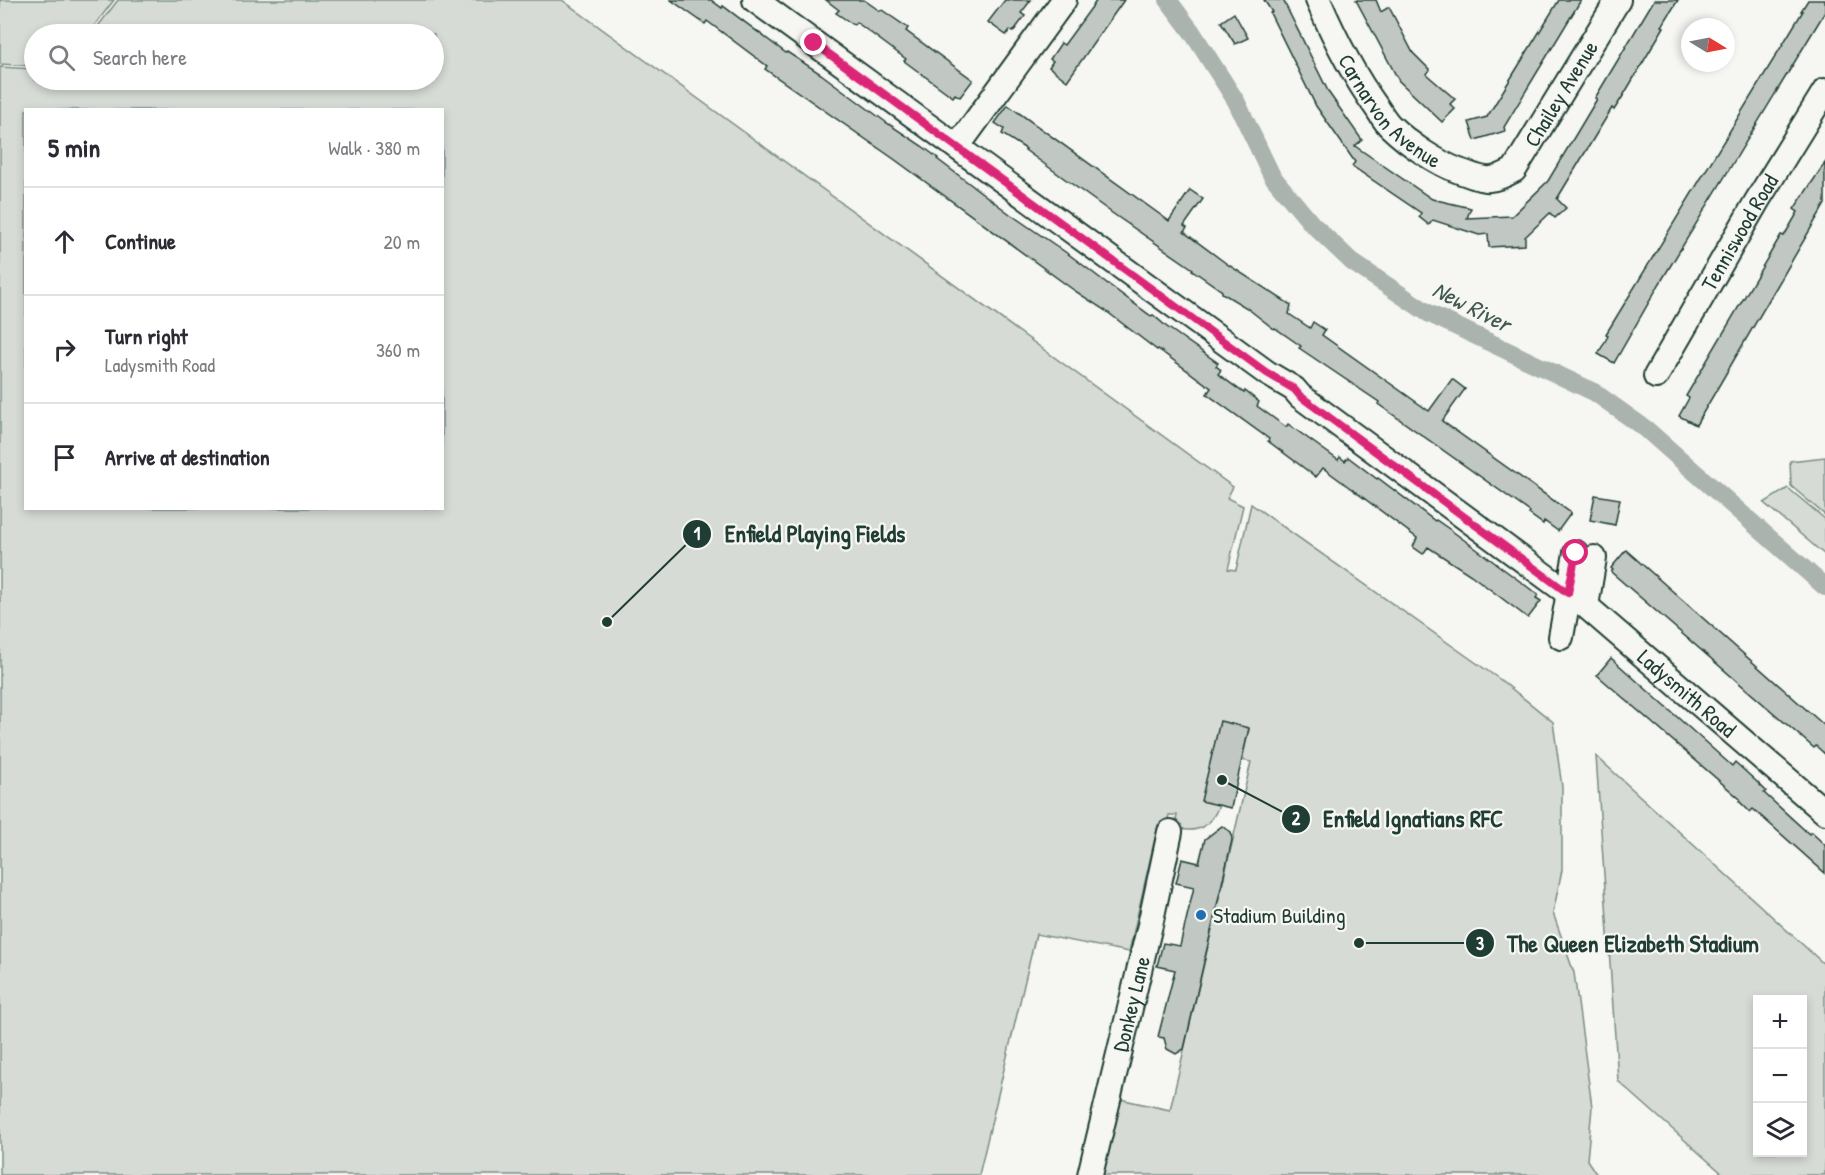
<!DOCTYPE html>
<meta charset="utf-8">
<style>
body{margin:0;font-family:"Patrick Hand",sans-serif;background:#f2f2f3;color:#2b2b33}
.controls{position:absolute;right:18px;bottom:18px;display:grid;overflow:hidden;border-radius:0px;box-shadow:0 3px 9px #0003}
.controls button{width:54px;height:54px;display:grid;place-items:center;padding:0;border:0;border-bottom:2px solid #e1e1e2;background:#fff;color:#2b2b33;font:30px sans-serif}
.compass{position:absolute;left:1681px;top:18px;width:54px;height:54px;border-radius:50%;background:#fff;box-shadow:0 3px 9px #0003;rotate:100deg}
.stop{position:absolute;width:18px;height:18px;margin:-14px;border:4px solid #db2777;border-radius:50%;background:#fff}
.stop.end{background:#db2777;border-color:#fff;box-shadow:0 2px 6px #0008}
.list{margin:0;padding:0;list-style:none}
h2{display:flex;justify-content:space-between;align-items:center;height:78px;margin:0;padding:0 24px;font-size:26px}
h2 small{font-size:20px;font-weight:400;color:#7c7c81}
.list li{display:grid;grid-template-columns:39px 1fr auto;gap:18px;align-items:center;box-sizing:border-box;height:108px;padding:0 24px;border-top:2px solid #e1e1e2}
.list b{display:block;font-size:22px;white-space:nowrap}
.list p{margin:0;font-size:20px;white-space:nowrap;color:#7c7c81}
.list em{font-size:20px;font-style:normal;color:#7c7c81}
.icon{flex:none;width:33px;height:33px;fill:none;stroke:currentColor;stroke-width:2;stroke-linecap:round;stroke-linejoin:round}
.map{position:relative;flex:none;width:1825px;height:1175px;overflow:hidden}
.search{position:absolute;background:#fff;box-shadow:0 3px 9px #0003;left:24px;top:24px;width:420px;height:66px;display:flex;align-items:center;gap:15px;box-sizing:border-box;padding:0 21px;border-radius:33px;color:#7c7c81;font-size:22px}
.panel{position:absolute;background:#fff;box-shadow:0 3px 9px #0003;left:24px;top:108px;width:420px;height:402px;border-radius:0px}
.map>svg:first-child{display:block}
.green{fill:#d6dbd6;stroke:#7a8c85;stroke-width:1.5;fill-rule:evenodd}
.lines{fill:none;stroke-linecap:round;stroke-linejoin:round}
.canal{stroke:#aab3ae;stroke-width:18}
.building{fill:#c1c8c3;stroke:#1f3d34;stroke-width:1.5}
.minor-casing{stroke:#1f3d34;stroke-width:28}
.minor{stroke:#f6f6f2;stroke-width:24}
.route{stroke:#db2777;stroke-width:8}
.poi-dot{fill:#1f6fb2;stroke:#f6f6f2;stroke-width:2}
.labels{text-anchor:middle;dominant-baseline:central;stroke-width:4.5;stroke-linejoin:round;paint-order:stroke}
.street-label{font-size:22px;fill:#1f3d34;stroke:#f6f6f2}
.poi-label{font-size:22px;fill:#1f3d34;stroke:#f6f6f2;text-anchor:start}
.water-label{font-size:24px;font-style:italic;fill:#425a52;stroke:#f6f6f2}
.leader{fill:none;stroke:#1f3d34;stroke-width:2}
.callout-dot{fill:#1f3d34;stroke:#f6f6f2;stroke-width:2}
.mark-label{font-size:18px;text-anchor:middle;font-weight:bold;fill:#fff}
.callout-label{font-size:24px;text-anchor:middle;font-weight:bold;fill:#1f3d34;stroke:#f6f6f2;stroke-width:4.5;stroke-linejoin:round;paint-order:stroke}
</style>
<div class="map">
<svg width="1825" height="1175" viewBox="0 0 1825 1175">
<rect width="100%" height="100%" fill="#f6f6f2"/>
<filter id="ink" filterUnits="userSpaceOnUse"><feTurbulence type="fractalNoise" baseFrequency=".0167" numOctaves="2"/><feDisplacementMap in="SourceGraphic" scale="12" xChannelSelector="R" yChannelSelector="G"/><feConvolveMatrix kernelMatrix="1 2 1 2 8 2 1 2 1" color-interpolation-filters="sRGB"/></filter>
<g filter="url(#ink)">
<!-- green -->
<g class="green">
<polygon points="0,0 114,0 88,34 34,34 34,66 0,64"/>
<path d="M118 0H562L1233 487 1227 498 1243 506 1228 569 1236 570 1251 504 1502 681 1553 722 1562 787V870L1553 913 1574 973 1592 1107 1587 1160 1597 1175H1101L1115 1098 1170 1110 1251 762 1242 760 1249 729 1221 722 1219 805C1211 827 1198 834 1175 828L1177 815H1169L1166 826 1158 825 1129 952 1036 934 979 1175H0V67L34 69V80H434V34H92ZM26 110H442V508H26Z"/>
<polygon points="1825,457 1825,515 1791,486 1790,461"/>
<polygon points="1788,488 1825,519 1825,555 1764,503"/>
<path d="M1596 756 1825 965V1175H1724L1618 1081ZM1758 1000H1802V1152H1758Z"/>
</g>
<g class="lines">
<!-- canal -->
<polyline class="canal" points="1168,0 1192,32 1236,101 1272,176 1311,223 1352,262 1428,313 1594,392 1646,429 1825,587"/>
</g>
<!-- building -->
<g class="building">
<polygon points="671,0 711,0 722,8 723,6 786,53 787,52 821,74 887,123 922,146 938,158 937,159 1010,214 1071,256 1100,278 1151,316 1153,315 1167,327 1218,363 1216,366 1221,370 1218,374 1244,393 1245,391 1259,402 1257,406 1286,427 1288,424 1338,460 1340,457 1345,461 1348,457 1377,479 1378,478 1435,521 1436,520 1452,531 1525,585 1538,595 1536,598 1541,601 1528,618 1471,575 1428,547 1423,554 1413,547 1417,538 1353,490 1323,468 1316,477 1268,441 1269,439 1207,394 1211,388 1158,349 1157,350 1106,311 1075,291 894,159 765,69 767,66 707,21 705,24"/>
<polygon points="826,0 864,0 880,11 882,10 908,28 906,31 973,80 960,97 955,94 953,97 904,61 906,59 856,22 854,25 836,13 839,10"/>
<polygon points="1005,0 1031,0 1021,13 1025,16 1013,32 1010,30 1006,35 988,22"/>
<polygon points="1097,0 1124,0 1067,81 1049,67 1053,61 1050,59 1061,43 1064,45"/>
<polygon points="1264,0 1283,0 1329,93 1362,140 1355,146 1432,199 1471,208 1467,218 1512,216 1548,181 1597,99 1595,98 1654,0 1678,0 1662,26 1664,27 1623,96 1614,110 1612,108 1557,199 1566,208 1555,218 1550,213 1525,237 1525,245 1489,247 1488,234 1479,235 1433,220 1429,225 1419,217 1421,213 1352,166 1355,162 1316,106 1270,13 1272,12"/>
<polygon points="1356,0 1376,0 1381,12 1389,7 1413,53 1430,70 1426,74 1455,99 1450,104 1455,109 1442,122 1399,81"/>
<polygon points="1559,0 1581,0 1504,127 1505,131 1475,140 1469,122 1487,117"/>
<polygon points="1808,0 1825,0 1825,12 1660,283 1614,363 1598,354 1608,336 1606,334 1803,11 1801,11"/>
<polygon points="1234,13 1248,38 1235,44 1221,22"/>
<polygon points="1008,105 1169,221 1190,190 1203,199 1184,226 1187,228 1184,232 1227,264 1291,305 1289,314 1310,328 1313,322 1325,330 1322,335 1429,411 1452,379 1465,389 1442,421 1571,513 1558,531 1544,521 1543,524 1529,514 1530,512 1378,404 1379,402 1299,348 1301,346 1275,328 1274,329 1247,308 1222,293 1222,291 1192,270 1193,269 1112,213 1025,150 1026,149 1002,134 1004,129 995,123"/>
<polygon points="1825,163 1825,204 1696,425 1679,416 1689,398 1686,396 1781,235 1784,236 1798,212 1794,209"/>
<polygon points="1595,495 1620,499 1615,525 1590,520"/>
<polygon points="1626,550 1825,726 1825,754 1816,746 1814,748 1611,572 1613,570 1611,568"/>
<polygon points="1611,658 1732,766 1735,762 1757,782 1766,791 1764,793 1809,834 1811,832 1825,845 1825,873 1753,809 1750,812 1739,801 1740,799 1597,675"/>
<polygon points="1220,721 1249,728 1231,808 1201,801"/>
<polygon points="1222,826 1231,832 1232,840 1184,1049 1176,1054 1167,1049 1164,1038 1158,1037 1175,970 1157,966 1163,943 1180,946 1194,887 1176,883 1182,859 1199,863 1205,839"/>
</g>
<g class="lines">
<!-- minor casing -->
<g class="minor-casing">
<g id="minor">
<polyline points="755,0 1267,373 1294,389 1300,396 1568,593"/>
<path id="s1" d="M1318 0C1334 37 1353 75 1377 108 1381 114 1385 121 1390 126 1409 144 1435 162 1459 171 1486 180 1488 184 1514 170L1618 0"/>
<polyline points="957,147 1064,0"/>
<path id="s2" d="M1656 376 1757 201 1825 91"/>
<path id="s3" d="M1594 558 1586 606 1825 812"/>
<polyline points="1561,637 1576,553"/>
<path id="s4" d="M1090 1175 1150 925 1170 832"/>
</g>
</g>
<!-- minor -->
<use href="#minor" class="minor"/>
</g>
</g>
<g class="lines" filter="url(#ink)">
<!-- route -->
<polyline class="route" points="814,43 1267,373 1294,389 1300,396 1568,593 1576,553"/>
</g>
<!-- markers -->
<circle class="poi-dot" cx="1201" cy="915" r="6"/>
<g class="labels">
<!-- street labels -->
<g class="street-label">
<text stroke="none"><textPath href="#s1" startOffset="376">Chailey Avenue</textPath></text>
<text stroke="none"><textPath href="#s1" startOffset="134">Carnarvon Avenue</textPath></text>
<text stroke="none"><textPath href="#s2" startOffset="166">Tenniswood Road</textPath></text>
<text stroke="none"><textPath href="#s3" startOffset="182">Ladysmith Road</textPath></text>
<text stroke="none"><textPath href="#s4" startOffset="176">Donkey Lane</textPath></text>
</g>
<!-- poi labels -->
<g class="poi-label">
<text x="1213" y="915">Stadium Building</text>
</g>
<!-- water labels -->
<g class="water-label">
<text transform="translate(1472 306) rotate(27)">New River</text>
</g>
</g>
<!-- callouts -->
<path class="leader" d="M607 622L697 534M1222 780L1296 819M1359 943L1480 943"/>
<g class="callout-dot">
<circle cx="607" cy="622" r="6"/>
<circle cx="1222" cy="780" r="6"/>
<circle cx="1359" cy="943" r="6"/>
<circle cx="697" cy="534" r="15"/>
<circle cx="1296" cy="819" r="15"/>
<circle cx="1480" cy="943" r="15"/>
</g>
<g class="mark-label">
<text x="697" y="540">1</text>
<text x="1296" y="825">2</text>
<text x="1480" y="950">3</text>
</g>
<g class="callout-label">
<text x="815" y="542">Enfield Playing Fields</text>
<text x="1413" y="827">Enfield Ignatians RFC</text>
<text x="1633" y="952">The Queen Elizabeth Stadium</text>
</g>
</svg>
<div class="controls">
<button>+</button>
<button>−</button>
<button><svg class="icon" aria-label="layers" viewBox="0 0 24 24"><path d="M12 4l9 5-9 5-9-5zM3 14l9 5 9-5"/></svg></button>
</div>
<svg class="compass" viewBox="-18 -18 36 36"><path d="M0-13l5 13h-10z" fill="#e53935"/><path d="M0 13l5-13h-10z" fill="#7c7c81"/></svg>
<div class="stop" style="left:1576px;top:553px"></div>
<div class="stop end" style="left:814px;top:43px"></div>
<div class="search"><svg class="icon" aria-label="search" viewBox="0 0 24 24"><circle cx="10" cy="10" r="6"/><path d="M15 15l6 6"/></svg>Search here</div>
<section class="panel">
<h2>5 min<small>Walk · 380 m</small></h2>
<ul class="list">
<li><svg class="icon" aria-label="ahead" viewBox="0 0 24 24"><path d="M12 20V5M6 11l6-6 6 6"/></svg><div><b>Continue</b></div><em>20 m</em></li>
<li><svg class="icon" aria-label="right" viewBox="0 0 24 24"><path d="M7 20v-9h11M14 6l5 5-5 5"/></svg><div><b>Turn right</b><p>Ladysmith Road</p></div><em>360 m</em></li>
<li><svg class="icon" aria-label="arrive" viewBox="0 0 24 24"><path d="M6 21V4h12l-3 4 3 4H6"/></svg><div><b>Arrive at destination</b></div></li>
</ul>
</section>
</div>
